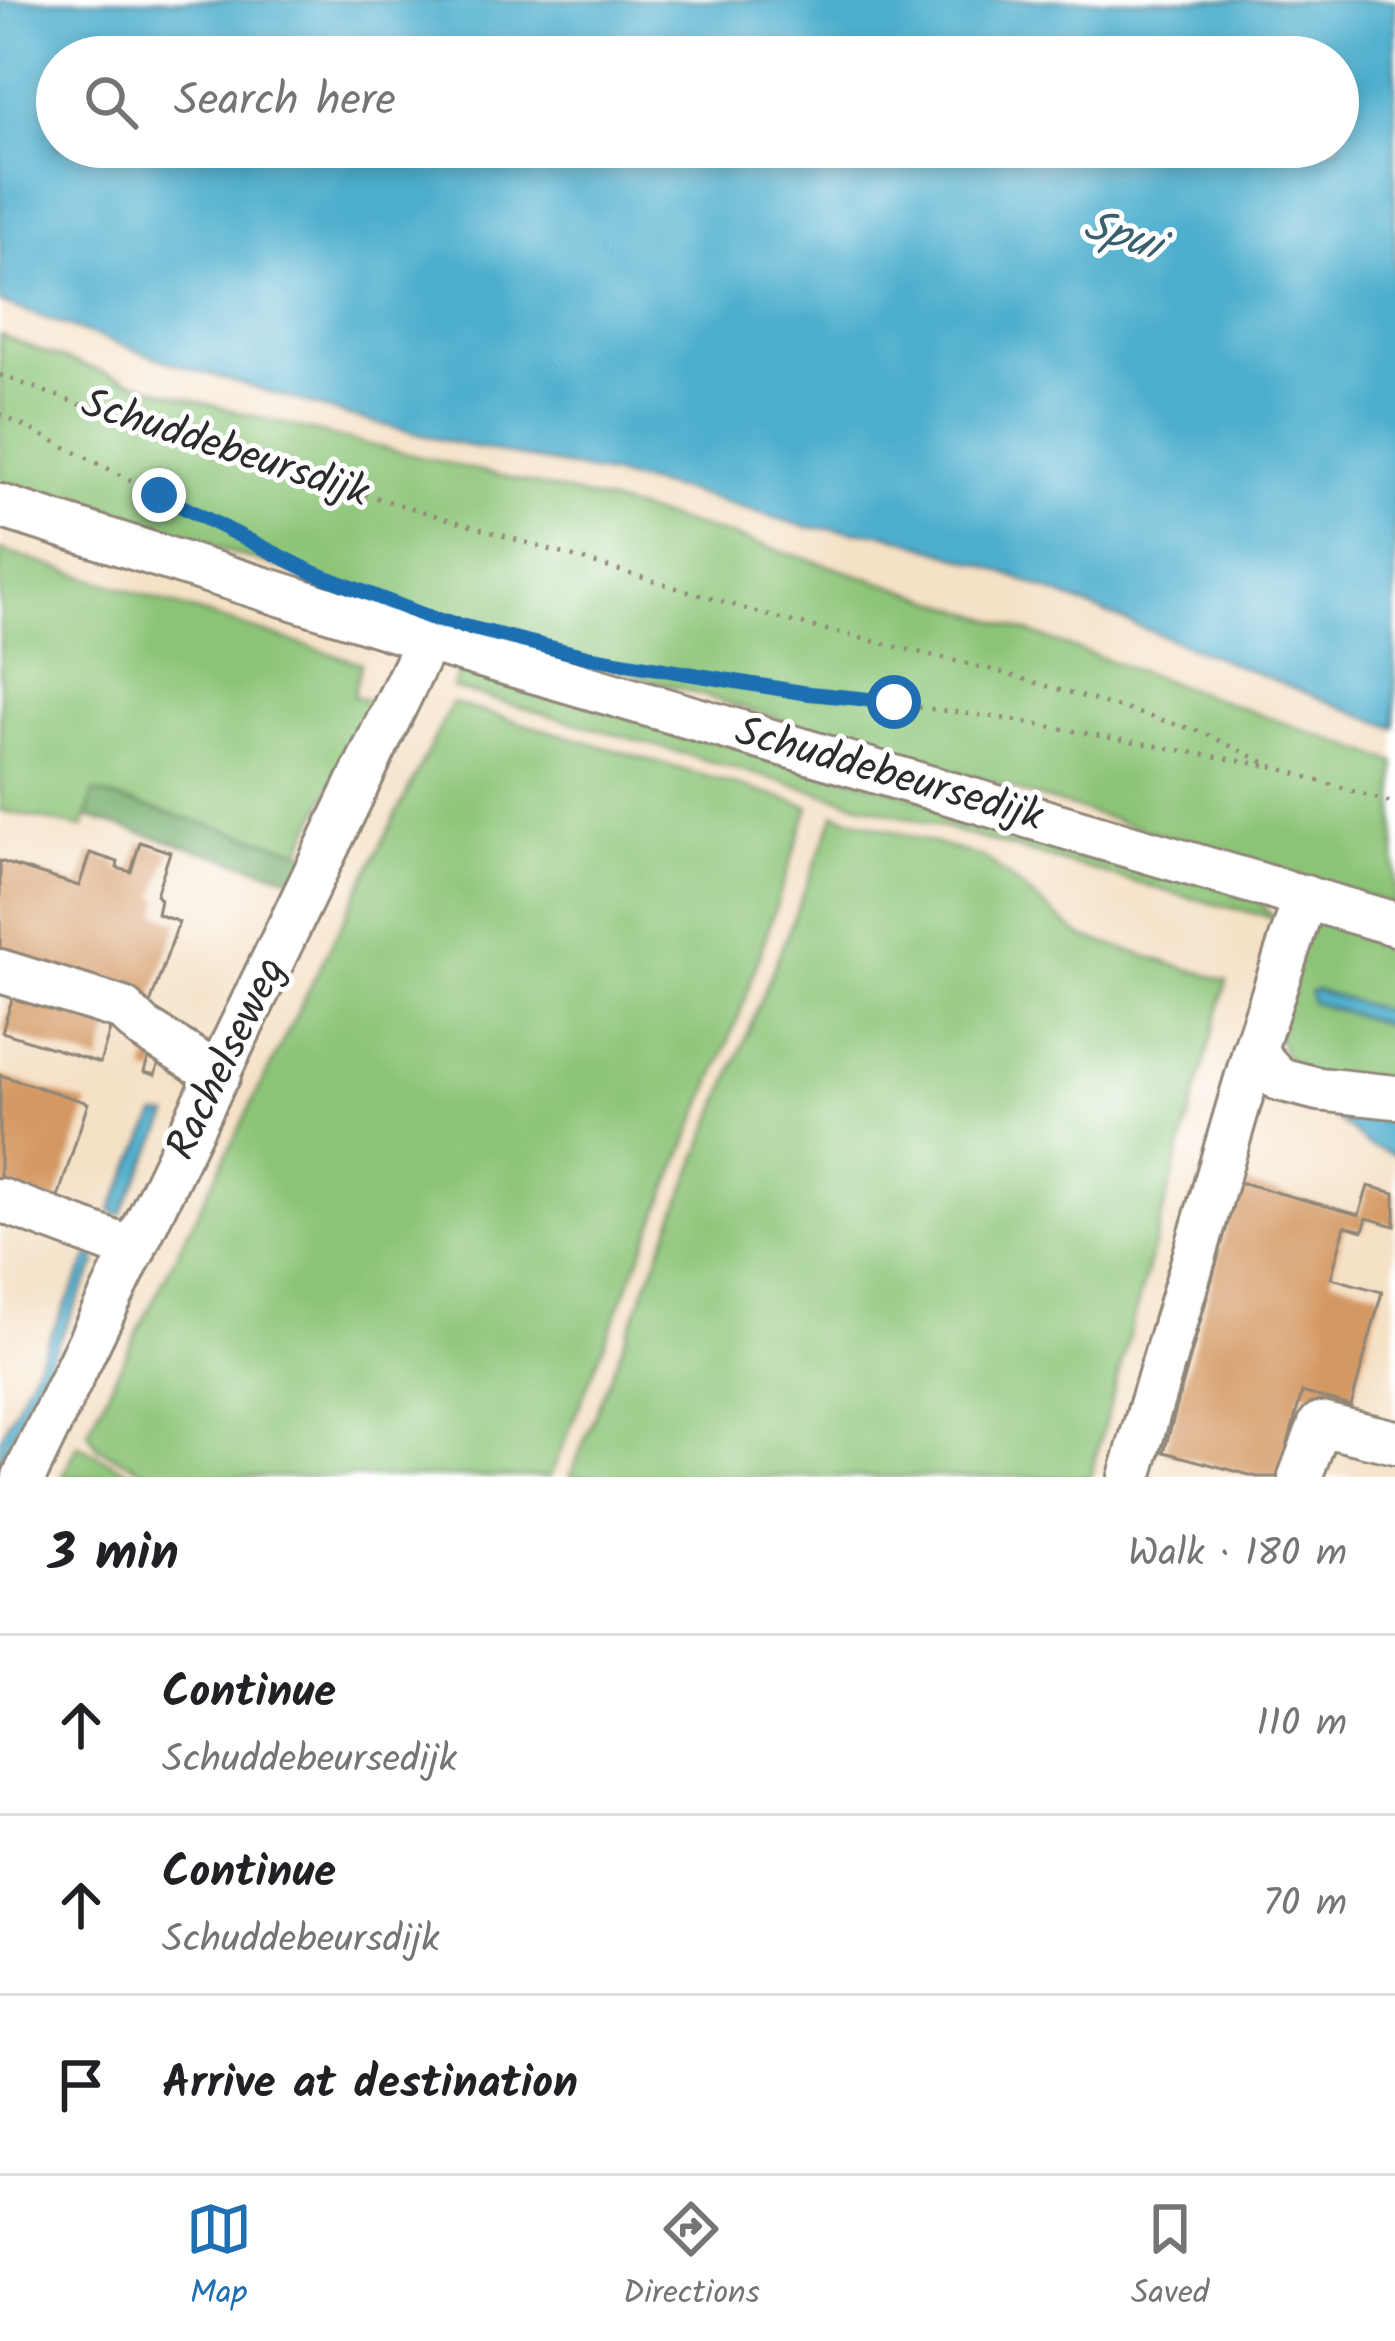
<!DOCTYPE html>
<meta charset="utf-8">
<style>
body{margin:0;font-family:Kalam,sans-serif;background:#f2f2f2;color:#202124}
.stop{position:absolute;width:36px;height:36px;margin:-27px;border:9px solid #1f6fb2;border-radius:50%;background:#fff}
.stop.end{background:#1f6fb2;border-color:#fff;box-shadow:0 3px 12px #0008}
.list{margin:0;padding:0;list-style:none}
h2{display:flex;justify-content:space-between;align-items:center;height:156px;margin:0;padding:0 48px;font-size:51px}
h2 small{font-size:39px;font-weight:400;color:#757577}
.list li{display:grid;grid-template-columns:78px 1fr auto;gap:36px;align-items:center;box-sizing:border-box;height:180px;padding:0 48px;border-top:3px solid #e0e0e0}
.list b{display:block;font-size:45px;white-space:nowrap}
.list p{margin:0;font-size:39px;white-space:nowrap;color:#757577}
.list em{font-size:39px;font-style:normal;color:#757577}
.icon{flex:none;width:66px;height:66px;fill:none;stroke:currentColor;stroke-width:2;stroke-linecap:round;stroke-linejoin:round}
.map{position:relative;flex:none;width:1395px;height:1477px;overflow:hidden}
.search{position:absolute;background:#fff;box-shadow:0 6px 18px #0003;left:36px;right:36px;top:36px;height:132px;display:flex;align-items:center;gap:30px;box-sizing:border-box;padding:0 42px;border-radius:66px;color:#757577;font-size:45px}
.sheet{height:696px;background:#fff}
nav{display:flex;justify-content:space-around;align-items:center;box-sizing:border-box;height:168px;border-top:3px solid #e0e0e0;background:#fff;font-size:33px;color:#757577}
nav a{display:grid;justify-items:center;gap:6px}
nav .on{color:#1f6fb2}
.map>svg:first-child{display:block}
.green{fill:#8cc477;stroke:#5c7851;stroke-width:3}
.forest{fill:#71aa68;stroke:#4e6a4a;stroke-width:3}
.water{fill:#4eafcd;stroke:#3c6d7c;stroke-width:3;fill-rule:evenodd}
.building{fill:#d49963}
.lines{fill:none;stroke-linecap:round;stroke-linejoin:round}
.minor-casing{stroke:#908678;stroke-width:48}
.path{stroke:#908678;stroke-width:4.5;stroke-dasharray:3 9;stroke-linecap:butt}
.minor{stroke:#fff;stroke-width:42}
.route{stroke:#1f6fb2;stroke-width:15}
.labels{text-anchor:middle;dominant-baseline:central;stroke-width:10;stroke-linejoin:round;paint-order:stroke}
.street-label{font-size:42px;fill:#2b2b2b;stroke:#fff}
.water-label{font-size:45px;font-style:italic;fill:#39606c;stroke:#fff}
</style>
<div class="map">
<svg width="1395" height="1477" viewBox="0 0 1395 1477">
<rect width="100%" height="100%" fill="#fff"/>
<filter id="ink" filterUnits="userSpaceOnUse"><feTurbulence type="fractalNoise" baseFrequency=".00833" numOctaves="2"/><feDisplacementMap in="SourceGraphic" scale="24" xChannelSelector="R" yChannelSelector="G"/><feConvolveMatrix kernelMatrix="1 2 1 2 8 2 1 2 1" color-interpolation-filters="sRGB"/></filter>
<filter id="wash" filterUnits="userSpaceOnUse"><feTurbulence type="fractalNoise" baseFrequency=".004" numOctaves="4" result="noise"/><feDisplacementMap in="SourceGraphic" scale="48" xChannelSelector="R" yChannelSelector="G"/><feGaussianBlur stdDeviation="2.7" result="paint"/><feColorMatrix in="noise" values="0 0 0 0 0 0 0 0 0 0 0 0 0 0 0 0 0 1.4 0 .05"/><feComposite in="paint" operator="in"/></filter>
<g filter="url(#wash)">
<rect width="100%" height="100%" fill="#f5e1c6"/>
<!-- green -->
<g class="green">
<path d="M0 335C220 423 455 458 682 522 924 589 1158 680 1395 762V905L0 483Z"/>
<polygon points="0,550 361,663 353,696 367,700 369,706 300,851 94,793 83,828 0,810"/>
<polygon points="461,665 1251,894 1274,918 1183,896 453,688"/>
<polygon points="452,703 809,806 742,1008 550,1477 157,1477 97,1447 88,1431"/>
<polygon points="835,814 985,858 1081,936 1227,981 1090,1477 570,1477"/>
<polygon points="1326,914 1395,935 1395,1014 1316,990 1311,1002 1395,1027 1395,1088 1293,1072 1277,1036 1304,927"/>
<polygon points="78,1445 140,1477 62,1477"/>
</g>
<!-- forest -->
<polygon class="forest" points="93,792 319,856 306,882 87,817"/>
<!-- water -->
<g class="water">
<path d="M0 0H1395V728L984 565 887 534 806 527 686 491 449 442 353 417 172 363 0 302ZM57 57H1338V147H57Z"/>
<polygon points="1316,990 1395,1014 1395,1027 1311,1002 1310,992"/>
<polygon points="1384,1113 1395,1114 1395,1155 1369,1146 1331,1114"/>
<polygon points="156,1115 169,1116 121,1214 115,1214 111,1210"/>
<polygon points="89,1256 94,1256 96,1263 0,1461 0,1439"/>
</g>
<g id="blocks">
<!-- building -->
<g class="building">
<polygon points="140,842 170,852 156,895 160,900 157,914 179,922 150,1004 0,958 0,861 79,886 90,853 118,862 117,868 131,872"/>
<polygon points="16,986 114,1016 100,1063 2,1032"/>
<polygon points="152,1046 163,1050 155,1075 144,1072"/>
<polygon points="0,1075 88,1103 56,1204 0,1187"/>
<polygon points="1239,1182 1359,1215 1368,1186 1395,1193 1395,1226 1367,1218 1363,1231 1345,1226 1331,1278 1382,1292 1351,1406 1302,1392 1279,1477 1257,1477 1164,1452"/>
</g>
</g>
</g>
<g filter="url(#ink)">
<use href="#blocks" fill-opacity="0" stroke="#908678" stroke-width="3"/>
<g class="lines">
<!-- minor casing -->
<g class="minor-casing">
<g id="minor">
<polyline points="0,506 427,640 1395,924"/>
<polyline points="0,971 123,1009 143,1028 219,1075"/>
<polyline points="1254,1052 1279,1079 1318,1089 1395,1097"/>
<polyline points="0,1200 134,1250"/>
<polyline points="24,1477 427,640"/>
<polyline points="1130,1477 1254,1052 1305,897"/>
<polyline points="1300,1477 1320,1424 1395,1442"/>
</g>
</g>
<!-- path -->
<g class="path">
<polyline points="0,375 139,426 773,617 993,670 1202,732 1274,767 1395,804"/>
<polyline points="0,414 275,553"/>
<polyline points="646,665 805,693 1001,718 1268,766"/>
</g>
<!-- minor -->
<use href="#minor" class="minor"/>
</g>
</g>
<g class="lines" filter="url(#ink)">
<!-- route -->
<polyline class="route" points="159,495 312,572 434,619 589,657 805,693 894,702"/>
</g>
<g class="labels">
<!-- street labels -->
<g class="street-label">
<text transform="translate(225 449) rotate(18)">Schuddebeursdijk</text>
<text transform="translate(889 775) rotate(16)">Schuddebeursedijk</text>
<text transform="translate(227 1059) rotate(-64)">Rachelseweg</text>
</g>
<!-- water labels -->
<g class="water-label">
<text transform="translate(1122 237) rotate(18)">Spui</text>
</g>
</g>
</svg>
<div class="stop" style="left:894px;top:702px"></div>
<div class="stop end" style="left:159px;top:495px"></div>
<div class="search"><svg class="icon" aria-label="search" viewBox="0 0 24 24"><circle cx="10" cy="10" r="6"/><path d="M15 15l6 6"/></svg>Search here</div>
</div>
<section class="sheet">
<h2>3 min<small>Walk · 180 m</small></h2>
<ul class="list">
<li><svg class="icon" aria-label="ahead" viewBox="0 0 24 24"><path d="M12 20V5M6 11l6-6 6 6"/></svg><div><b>Continue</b><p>Schuddebeursedijk</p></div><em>110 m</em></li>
<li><svg class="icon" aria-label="ahead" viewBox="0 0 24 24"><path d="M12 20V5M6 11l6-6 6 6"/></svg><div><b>Continue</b><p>Schuddebeursdijk</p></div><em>70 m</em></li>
<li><svg class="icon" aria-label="arrive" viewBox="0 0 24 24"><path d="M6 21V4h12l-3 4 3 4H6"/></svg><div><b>Arrive at destination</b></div></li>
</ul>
</section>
<nav>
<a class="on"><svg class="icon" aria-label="map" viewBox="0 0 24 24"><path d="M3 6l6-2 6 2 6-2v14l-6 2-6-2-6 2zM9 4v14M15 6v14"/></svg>Map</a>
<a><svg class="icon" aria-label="directions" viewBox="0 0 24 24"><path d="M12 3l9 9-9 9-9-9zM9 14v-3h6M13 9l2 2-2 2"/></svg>Directions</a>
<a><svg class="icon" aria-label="saved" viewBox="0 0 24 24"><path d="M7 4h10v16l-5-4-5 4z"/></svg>Saved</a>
</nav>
